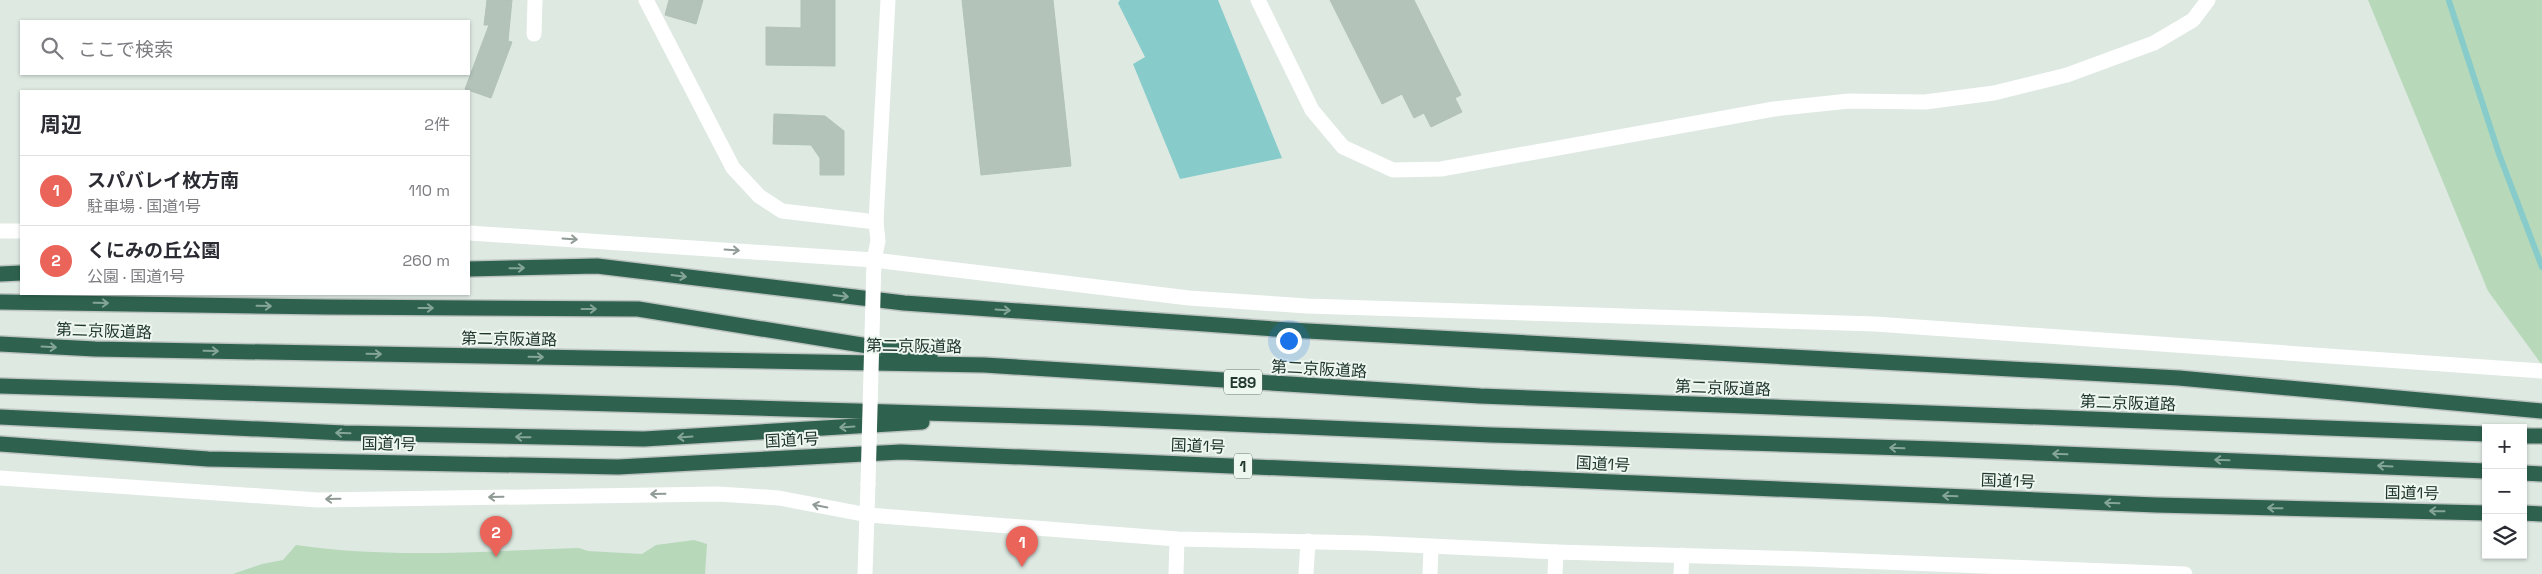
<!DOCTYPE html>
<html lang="ja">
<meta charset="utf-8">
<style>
body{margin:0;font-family:"Space Grotesk","Noto Sans JP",sans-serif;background:#f7f7f7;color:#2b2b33}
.controls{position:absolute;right:15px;bottom:15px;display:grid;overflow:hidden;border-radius:0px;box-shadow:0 1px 4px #0004}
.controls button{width:45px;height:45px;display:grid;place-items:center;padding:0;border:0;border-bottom:1px solid #e1e1e2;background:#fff;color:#2b2b33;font:25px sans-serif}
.you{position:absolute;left:1288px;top:340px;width:18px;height:18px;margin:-12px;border:4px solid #fff;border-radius:50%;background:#1a73e8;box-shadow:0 0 0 8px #1a73e833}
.badge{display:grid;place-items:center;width:32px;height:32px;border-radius:50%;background:#ea645a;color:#fff;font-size:16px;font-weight:700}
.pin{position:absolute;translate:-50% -41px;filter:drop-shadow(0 1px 2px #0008)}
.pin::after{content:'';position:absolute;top:26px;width:18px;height:15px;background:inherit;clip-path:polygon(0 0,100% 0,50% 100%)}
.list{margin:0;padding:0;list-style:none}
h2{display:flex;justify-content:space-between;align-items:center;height:65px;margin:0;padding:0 20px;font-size:21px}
h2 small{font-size:16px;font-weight:400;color:#7c7c81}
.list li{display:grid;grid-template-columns:32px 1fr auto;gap:15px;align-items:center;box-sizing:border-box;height:70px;padding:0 20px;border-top:1px solid #e1e1e2}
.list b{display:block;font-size:19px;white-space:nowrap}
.list p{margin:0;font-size:16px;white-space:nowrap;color:#7c7c81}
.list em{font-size:16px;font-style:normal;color:#7c7c81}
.icon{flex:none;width:28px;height:28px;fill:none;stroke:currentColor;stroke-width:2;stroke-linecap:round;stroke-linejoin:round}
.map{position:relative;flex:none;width:2542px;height:574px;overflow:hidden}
.search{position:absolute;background:#fff;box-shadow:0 1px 4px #0004;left:20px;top:20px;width:450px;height:55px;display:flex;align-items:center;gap:12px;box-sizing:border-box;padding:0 18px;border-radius:0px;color:#7c7c81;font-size:19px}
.panel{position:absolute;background:#fff;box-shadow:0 1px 4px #0004;left:20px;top:90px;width:450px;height:205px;border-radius:0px}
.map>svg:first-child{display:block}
.green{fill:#b7d9ba}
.water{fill:#87ccca}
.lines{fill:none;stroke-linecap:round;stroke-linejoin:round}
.stream{stroke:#87ccca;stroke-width:6}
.building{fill:#b3c3ba;stroke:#b1c2b8}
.highway-casing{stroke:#bcc3c0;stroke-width:18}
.minor{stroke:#fff;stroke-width:15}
.highway{stroke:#2e624e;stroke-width:15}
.minor-bridge{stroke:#fff;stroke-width:15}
.oneway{stroke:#909b96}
.oneway2{stroke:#84a597}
.labels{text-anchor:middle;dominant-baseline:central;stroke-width:4;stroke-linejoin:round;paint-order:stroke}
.shield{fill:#eef6f0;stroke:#5e7068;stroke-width:1}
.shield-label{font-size:15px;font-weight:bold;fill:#20372d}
.street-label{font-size:16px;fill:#20372d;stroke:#eef6f0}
</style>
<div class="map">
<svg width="2542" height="574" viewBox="0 0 2542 574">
<rect width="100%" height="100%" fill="#dee9e2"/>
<!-- green -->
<g class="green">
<polygon points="2368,0 2542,0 2542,365 2488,291"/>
<path d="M694 540 707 544 705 574H233L262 564 283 560 296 545C390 559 484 551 579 548L588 551 642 554 656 545Z"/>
</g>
<!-- water -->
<polygon class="water" points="1120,0 1218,0 1282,158 1180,179 1133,64 1145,57 1118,3"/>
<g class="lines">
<!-- stream -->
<polyline class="stream" points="2449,1 2499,154 2542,267"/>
</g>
<!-- building -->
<g class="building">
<polygon points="487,0 512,0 508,41 512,42 491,98 465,89 489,25 484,25"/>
<polygon points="669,0 703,0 696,24 665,15"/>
<polygon points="801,0 835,0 835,66 766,65 766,27 801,28"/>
<polygon points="962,0 1053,0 1071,166 981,175"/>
<polygon points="1330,0 1414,0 1461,95 1455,98 1462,112 1431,127 1424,113 1414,118 1402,94 1382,104"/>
<polygon points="774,114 825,116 844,131 844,175 820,175 820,158 811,145 773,144"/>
</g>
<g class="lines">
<!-- highway casing -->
<g class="highway-casing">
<g id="highway">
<polyline points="469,269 597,266 904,303 1289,330 2179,378 2542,411"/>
<polyline points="0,274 21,273"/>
<polyline points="0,302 327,307 638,309 930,356"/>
<polyline points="0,344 95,349 984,365 1480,396 2486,434"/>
<polyline points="0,386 1093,418 1491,435 1938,449 2486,471"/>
<polyline points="0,417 344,433 644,439 922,422"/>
<polyline points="2523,436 2542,436"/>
<polyline points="0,444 208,459 618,467 901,452 2156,505 2486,513"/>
<polyline points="2523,473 2542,474"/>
<polyline points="2523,513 2542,514"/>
</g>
</g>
<!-- minor -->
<g class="minor">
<polyline points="646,0 733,168 759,196 782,211 876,222"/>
<polyline points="1258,0 1312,110 1343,147 1393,170 1441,169 1774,109 1849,101 1925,102 1994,93 2067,75 2154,43 2193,20 2208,0"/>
<polyline points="534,34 535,0"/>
<polyline points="0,231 21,231"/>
<polyline points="469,233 874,260 1189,298 1307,306 1875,324 2542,371"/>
<polyline points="874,260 878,241 876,222 888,0"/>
<polyline points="0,478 318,500 718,494 779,498 868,515 1177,539 1367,543 1556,552 1807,559 2185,574"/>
<polyline points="865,574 868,484"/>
<polyline points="1176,574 1177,539"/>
<polyline points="1306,574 1308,541"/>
<polyline points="1430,574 1431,547"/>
<polyline points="1555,574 1556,552"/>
<polyline points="1681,574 1682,555"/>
</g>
<!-- highway -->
<use href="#highway" class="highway"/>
<!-- minor-bridge -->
<polyline class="minor-bridge" points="868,484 874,260"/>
</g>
<!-- one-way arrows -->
<defs><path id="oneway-shaft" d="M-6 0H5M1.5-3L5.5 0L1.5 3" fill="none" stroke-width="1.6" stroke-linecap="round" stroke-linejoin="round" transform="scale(1.25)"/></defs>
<g class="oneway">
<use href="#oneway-shaft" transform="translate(570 239) rotate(4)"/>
<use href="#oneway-shaft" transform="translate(732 250) rotate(4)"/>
<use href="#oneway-shaft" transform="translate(658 494) rotate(179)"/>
<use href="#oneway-shaft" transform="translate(496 497) rotate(179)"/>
<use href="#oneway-shaft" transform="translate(333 499) rotate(179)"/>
<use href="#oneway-shaft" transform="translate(820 506) rotate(-169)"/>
</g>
<g class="oneway2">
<use href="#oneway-shaft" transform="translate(517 268) rotate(-1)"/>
<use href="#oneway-shaft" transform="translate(679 276) rotate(7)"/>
<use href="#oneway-shaft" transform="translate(841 296) rotate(7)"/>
<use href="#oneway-shaft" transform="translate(101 303) rotate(1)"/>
<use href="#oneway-shaft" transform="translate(264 306) rotate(1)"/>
<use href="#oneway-shaft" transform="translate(426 308)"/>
<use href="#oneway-shaft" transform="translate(589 309)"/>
<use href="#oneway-shaft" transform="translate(1003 310) rotate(4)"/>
<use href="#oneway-shaft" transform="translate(49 347) rotate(3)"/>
<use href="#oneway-shaft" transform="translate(211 351) rotate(1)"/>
<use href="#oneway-shaft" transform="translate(374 354) rotate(1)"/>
<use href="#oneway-shaft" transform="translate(536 357) rotate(1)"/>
<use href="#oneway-shaft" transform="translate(847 427) rotate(176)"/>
<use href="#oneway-shaft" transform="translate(343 433) rotate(-178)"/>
<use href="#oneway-shaft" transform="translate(523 437) rotate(-179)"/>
<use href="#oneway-shaft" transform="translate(685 437) rotate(176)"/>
<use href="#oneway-shaft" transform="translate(1897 448) rotate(-178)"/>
<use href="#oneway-shaft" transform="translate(2060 454) rotate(-178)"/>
<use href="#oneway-shaft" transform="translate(2222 460) rotate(-178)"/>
<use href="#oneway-shaft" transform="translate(2385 466) rotate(-177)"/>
<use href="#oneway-shaft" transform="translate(1950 496) rotate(-178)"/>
<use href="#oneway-shaft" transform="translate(2112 503) rotate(-178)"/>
<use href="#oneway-shaft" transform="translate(2275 508) rotate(-179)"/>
<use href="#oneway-shaft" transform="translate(2437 511) rotate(-179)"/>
</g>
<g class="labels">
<!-- shield labels -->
<g class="shield">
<rect x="1224" y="369.5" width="38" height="25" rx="4"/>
<rect x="1234" y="453.5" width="18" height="25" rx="4"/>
</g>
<g class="shield-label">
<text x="1243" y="382">E89</text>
<text x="1243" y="466">1</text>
</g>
<!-- street labels -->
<g class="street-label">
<text transform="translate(104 331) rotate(2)">第二京阪道路</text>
<text transform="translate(509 339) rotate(1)">第二京阪道路</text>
<text transform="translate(914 346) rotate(1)">第二京阪道路</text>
<text transform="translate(1319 369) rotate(3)">第二京阪道路</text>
<text transform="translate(1723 388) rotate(2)">第二京阪道路</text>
<text transform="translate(2128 403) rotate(2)">第二京阪道路</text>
<text transform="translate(792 440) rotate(-3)">国道1号</text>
<text transform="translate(389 444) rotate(1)">国道1号</text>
<text transform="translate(1198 446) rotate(2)">国道1号</text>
<text transform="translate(1603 464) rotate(3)">国道1号</text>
<text transform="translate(2008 481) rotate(2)">国道1号</text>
<text transform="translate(2412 493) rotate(1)">国道1号</text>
</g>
</g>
</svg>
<div class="controls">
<button>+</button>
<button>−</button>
<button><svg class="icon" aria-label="layers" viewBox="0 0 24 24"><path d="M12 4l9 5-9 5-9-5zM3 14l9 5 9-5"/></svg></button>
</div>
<div class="you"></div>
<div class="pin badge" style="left:1022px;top:567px">1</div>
<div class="pin badge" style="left:496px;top:557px">2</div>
<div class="search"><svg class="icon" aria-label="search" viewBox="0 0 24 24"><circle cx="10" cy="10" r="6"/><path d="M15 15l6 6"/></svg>ここで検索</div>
<section class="panel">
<h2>周辺<small>2件</small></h2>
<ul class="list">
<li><span class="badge">1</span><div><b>スパバレイ枚方南</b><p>駐車場 · 国道1号</p></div><em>110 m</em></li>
<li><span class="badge">2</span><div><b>くにみの丘公園</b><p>公園 · 国道1号</p></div><em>260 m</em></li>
</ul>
</section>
</div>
